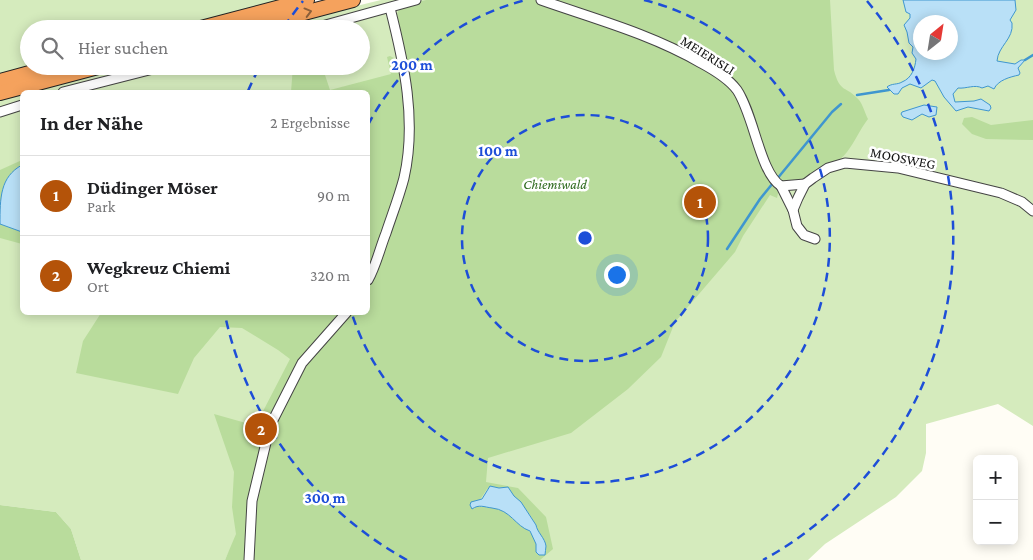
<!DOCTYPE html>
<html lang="de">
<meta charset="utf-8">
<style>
body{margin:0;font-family:"Crimson Pro",serif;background:#f2f2f2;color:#202124}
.controls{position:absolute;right:15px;bottom:15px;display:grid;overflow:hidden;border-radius:8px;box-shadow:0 2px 12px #0003}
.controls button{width:45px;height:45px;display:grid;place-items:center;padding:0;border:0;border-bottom:1px solid #e0e0e0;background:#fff;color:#202124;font:25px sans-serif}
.compass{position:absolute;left:913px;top:15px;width:45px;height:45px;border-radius:50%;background:#fff;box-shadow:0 2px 12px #0003;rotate:30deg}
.you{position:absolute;left:616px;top:274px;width:18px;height:18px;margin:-12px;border:4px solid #fff;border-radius:50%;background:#1a73e8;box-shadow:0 0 0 8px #1a73e833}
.badge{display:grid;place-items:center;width:32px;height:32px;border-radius:50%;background:#b45309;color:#fff;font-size:16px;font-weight:700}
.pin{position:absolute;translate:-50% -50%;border:2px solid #fff;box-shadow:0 1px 5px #0006}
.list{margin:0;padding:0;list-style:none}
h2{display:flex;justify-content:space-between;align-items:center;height:65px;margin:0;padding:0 20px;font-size:21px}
h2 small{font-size:16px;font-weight:400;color:#757577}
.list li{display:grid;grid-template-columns:32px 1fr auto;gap:15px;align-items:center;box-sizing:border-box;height:80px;padding:0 20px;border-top:1px solid #e0e0e0}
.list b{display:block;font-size:19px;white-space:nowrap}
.list p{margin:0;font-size:16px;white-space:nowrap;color:#757577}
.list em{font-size:16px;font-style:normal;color:#757577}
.icon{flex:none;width:28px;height:28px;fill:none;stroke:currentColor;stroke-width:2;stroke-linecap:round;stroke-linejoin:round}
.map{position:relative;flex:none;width:1033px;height:560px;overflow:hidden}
.search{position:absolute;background:#fff;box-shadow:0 2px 12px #0003;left:20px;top:20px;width:350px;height:55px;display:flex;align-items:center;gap:12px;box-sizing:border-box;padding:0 18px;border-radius:28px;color:#757577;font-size:19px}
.panel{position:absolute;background:#fff;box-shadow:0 2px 12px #0003;left:20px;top:90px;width:350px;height:225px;border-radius:8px}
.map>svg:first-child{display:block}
.green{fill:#d5ebbd;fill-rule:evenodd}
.forest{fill:#b9dc9c;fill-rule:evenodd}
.water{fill:#b9e0f7;stroke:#3f96cf;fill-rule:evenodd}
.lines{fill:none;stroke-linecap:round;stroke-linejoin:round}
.stream{stroke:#3f96cf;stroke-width:2.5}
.minor-casing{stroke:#444;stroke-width:11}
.highway-casing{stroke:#222;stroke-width:16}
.minor{stroke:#fff;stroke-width:9}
.highway{stroke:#f5a25d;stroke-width:14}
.oneway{stroke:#8e613b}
.ring{fill:none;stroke:#1d4ed8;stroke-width:2.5;stroke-dasharray:9 6}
.labels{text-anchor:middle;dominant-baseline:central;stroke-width:5;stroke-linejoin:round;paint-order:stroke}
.street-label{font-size:14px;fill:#111;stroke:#fff}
.park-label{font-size:14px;font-style:italic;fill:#2f6b1f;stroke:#fff}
.centre{fill:#1d4ed8;stroke:#fff;stroke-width:2.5}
.ring-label{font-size:15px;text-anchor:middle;font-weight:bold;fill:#1d4ed8;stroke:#fff;stroke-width:5;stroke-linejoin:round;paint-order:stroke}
</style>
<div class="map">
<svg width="1033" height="560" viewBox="0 0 1033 560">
<rect width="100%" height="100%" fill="#fffdf5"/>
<!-- green -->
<path class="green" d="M0 0H284L291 22 381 0H1033V426L998 404 926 424V453L922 471 896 497 825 544 808 560H264L229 552 225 560H81L71 529 56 512 0 505ZM920 22H950V52H920ZM29 29H361V66H29ZM22 92H368V312H22Z"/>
<!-- forest -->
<g class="forest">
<path d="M426 0H830L834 70C840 94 846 85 859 100 863 105 865 113 868 119 860 129 855 142 847 152 832 171 801 182 779 189L777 198 770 195 743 236 735 252 675 322 661 357 628 389 571 433 488 458 486 482 518 488 546 517 553 549 540 560H225L236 534 232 507 234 472 214 414 253 425 259 419 290 359 278 350 242 328 220 327 194 358 178 394 76 373 83 341 101 313 368 312V92H291L293 66H322L330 90 391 74 387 57 390 56 398 60 409 77 397 14C401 3 416 3 426 0ZM495 487C515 494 526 507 536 525V529L546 546 545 550C528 528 506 503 476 506L487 489Z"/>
<polygon points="972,117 991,125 1033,120 1033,140 986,139 972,134 962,124 964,118"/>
<polygon points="22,160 22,244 0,238 0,170"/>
<polygon points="0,505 56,512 71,529 81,560 0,560"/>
</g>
<!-- water -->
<g class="water">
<path d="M903 0H1015L1016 10 1010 20 1012 23C1014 39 998 46 997 61L1015 64 1021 60H1025L1018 68 1020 73 1019 75C1010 77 998 80 994 89L988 86 982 88C975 84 966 89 958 88L953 94 955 102 974 101 981 99 990 105 991 108 989 111 968 107 956 111 944 97 935 81 932 80 921 88 910 84 902 88 898 94H894L887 87C892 83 897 85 902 82 912 78 915 68 916 59L912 53 913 47 909 43 907 32 904 25 910 18V14L906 12ZM920 22H950V52H920Z"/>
<polygon points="924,105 937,107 936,115 929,117 922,114 912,120 903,117 901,114 902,112"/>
<path d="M22 165V232L0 224C0 198 0 177 22 165Z"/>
<path d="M490 486 499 488 508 487 514 496 521 502 536 525C537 532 545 538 546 546 546 549 545 552 545 555H539L536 552V544L530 531C515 526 511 510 492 508 484 507 479 504 472 509L470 505 471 502 482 499Z"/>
</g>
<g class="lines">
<!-- stream -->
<g class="stream">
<polyline points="1025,60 1033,55"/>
<polyline points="857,95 889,90"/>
<polyline points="777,179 832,112 841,104"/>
<polyline points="727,249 760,199 773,183"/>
</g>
<!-- minor casing -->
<g class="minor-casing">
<g id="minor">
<path d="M541 0C595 19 651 34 701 63 714 70 728 78 737 90 754 115 760 173 781 186L805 184"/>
<polyline points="311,29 416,0"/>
<polyline points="63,92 165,66"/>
<polyline points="0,112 22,105"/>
<polyline points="781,186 793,210"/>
<polyline points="815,239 804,235 797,226 793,210 798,198 805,184 813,178 828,168 845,163 898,168 1001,193 1022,202 1033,211"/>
<path d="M368 280C376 266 380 248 386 233 392 215 399 197 404 178 417 121 404 63 390 8"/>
<polyline points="249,560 252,501 270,426 302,363 347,312"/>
</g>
</g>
<!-- highway casing -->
<g class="highway-casing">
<g id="highway">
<polyline points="197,29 307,0"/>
<polyline points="244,29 353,0"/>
<polyline points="0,81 55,66"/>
<polyline points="0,93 102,66"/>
</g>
</g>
<!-- minor -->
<use href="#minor" class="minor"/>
<!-- highway -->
<use href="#highway" class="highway"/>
</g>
<!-- one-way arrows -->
<defs><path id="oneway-chevron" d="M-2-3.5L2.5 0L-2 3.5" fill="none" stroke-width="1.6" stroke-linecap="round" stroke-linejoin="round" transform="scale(1.25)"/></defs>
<use class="oneway" href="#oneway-chevron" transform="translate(308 12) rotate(-15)"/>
<!-- distance rings -->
<g class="ring">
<circle cx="585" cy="238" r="123"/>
<path d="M368 125A245 245 0 0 1 526 0M644 0A245 245 0 1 1 352 314"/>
<path d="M407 560A368 368 0 0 1 225 315M248 91A368 368 0 0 1 259 68M284 27A368 368 0 0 1 303 1M867 1A368 368 0 0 1 763 560"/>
</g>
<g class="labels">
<!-- street labels -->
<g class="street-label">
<text transform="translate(708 55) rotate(32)">MEIERISLI</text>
<text transform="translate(903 158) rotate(11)">MOOSWEG</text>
</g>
<!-- park labels -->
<g class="park-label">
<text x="555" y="184">Chiemiwald</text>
</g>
</g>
<circle cx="585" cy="238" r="8" class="centre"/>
<g class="ring-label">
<text x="412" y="70">200 m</text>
<text x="498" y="156">100 m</text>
<text x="325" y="503">300 m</text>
</g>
</svg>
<div class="controls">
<button>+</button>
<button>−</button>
</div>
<svg class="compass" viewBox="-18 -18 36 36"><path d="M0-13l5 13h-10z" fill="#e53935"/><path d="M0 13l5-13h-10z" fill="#757577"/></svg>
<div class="you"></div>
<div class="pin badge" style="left:700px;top:202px">1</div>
<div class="pin badge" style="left:261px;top:429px">2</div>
<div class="search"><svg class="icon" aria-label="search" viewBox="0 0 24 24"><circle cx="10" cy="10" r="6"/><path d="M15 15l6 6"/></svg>Hier suchen</div>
<section class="panel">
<h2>In der Nähe<small>2 Ergebnisse</small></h2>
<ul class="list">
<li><span class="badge">1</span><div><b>Düdinger Möser</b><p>Park</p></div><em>90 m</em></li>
<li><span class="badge">2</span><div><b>Wegkreuz Chiemi</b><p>Ort</p></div><em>320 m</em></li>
</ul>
</section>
</div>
